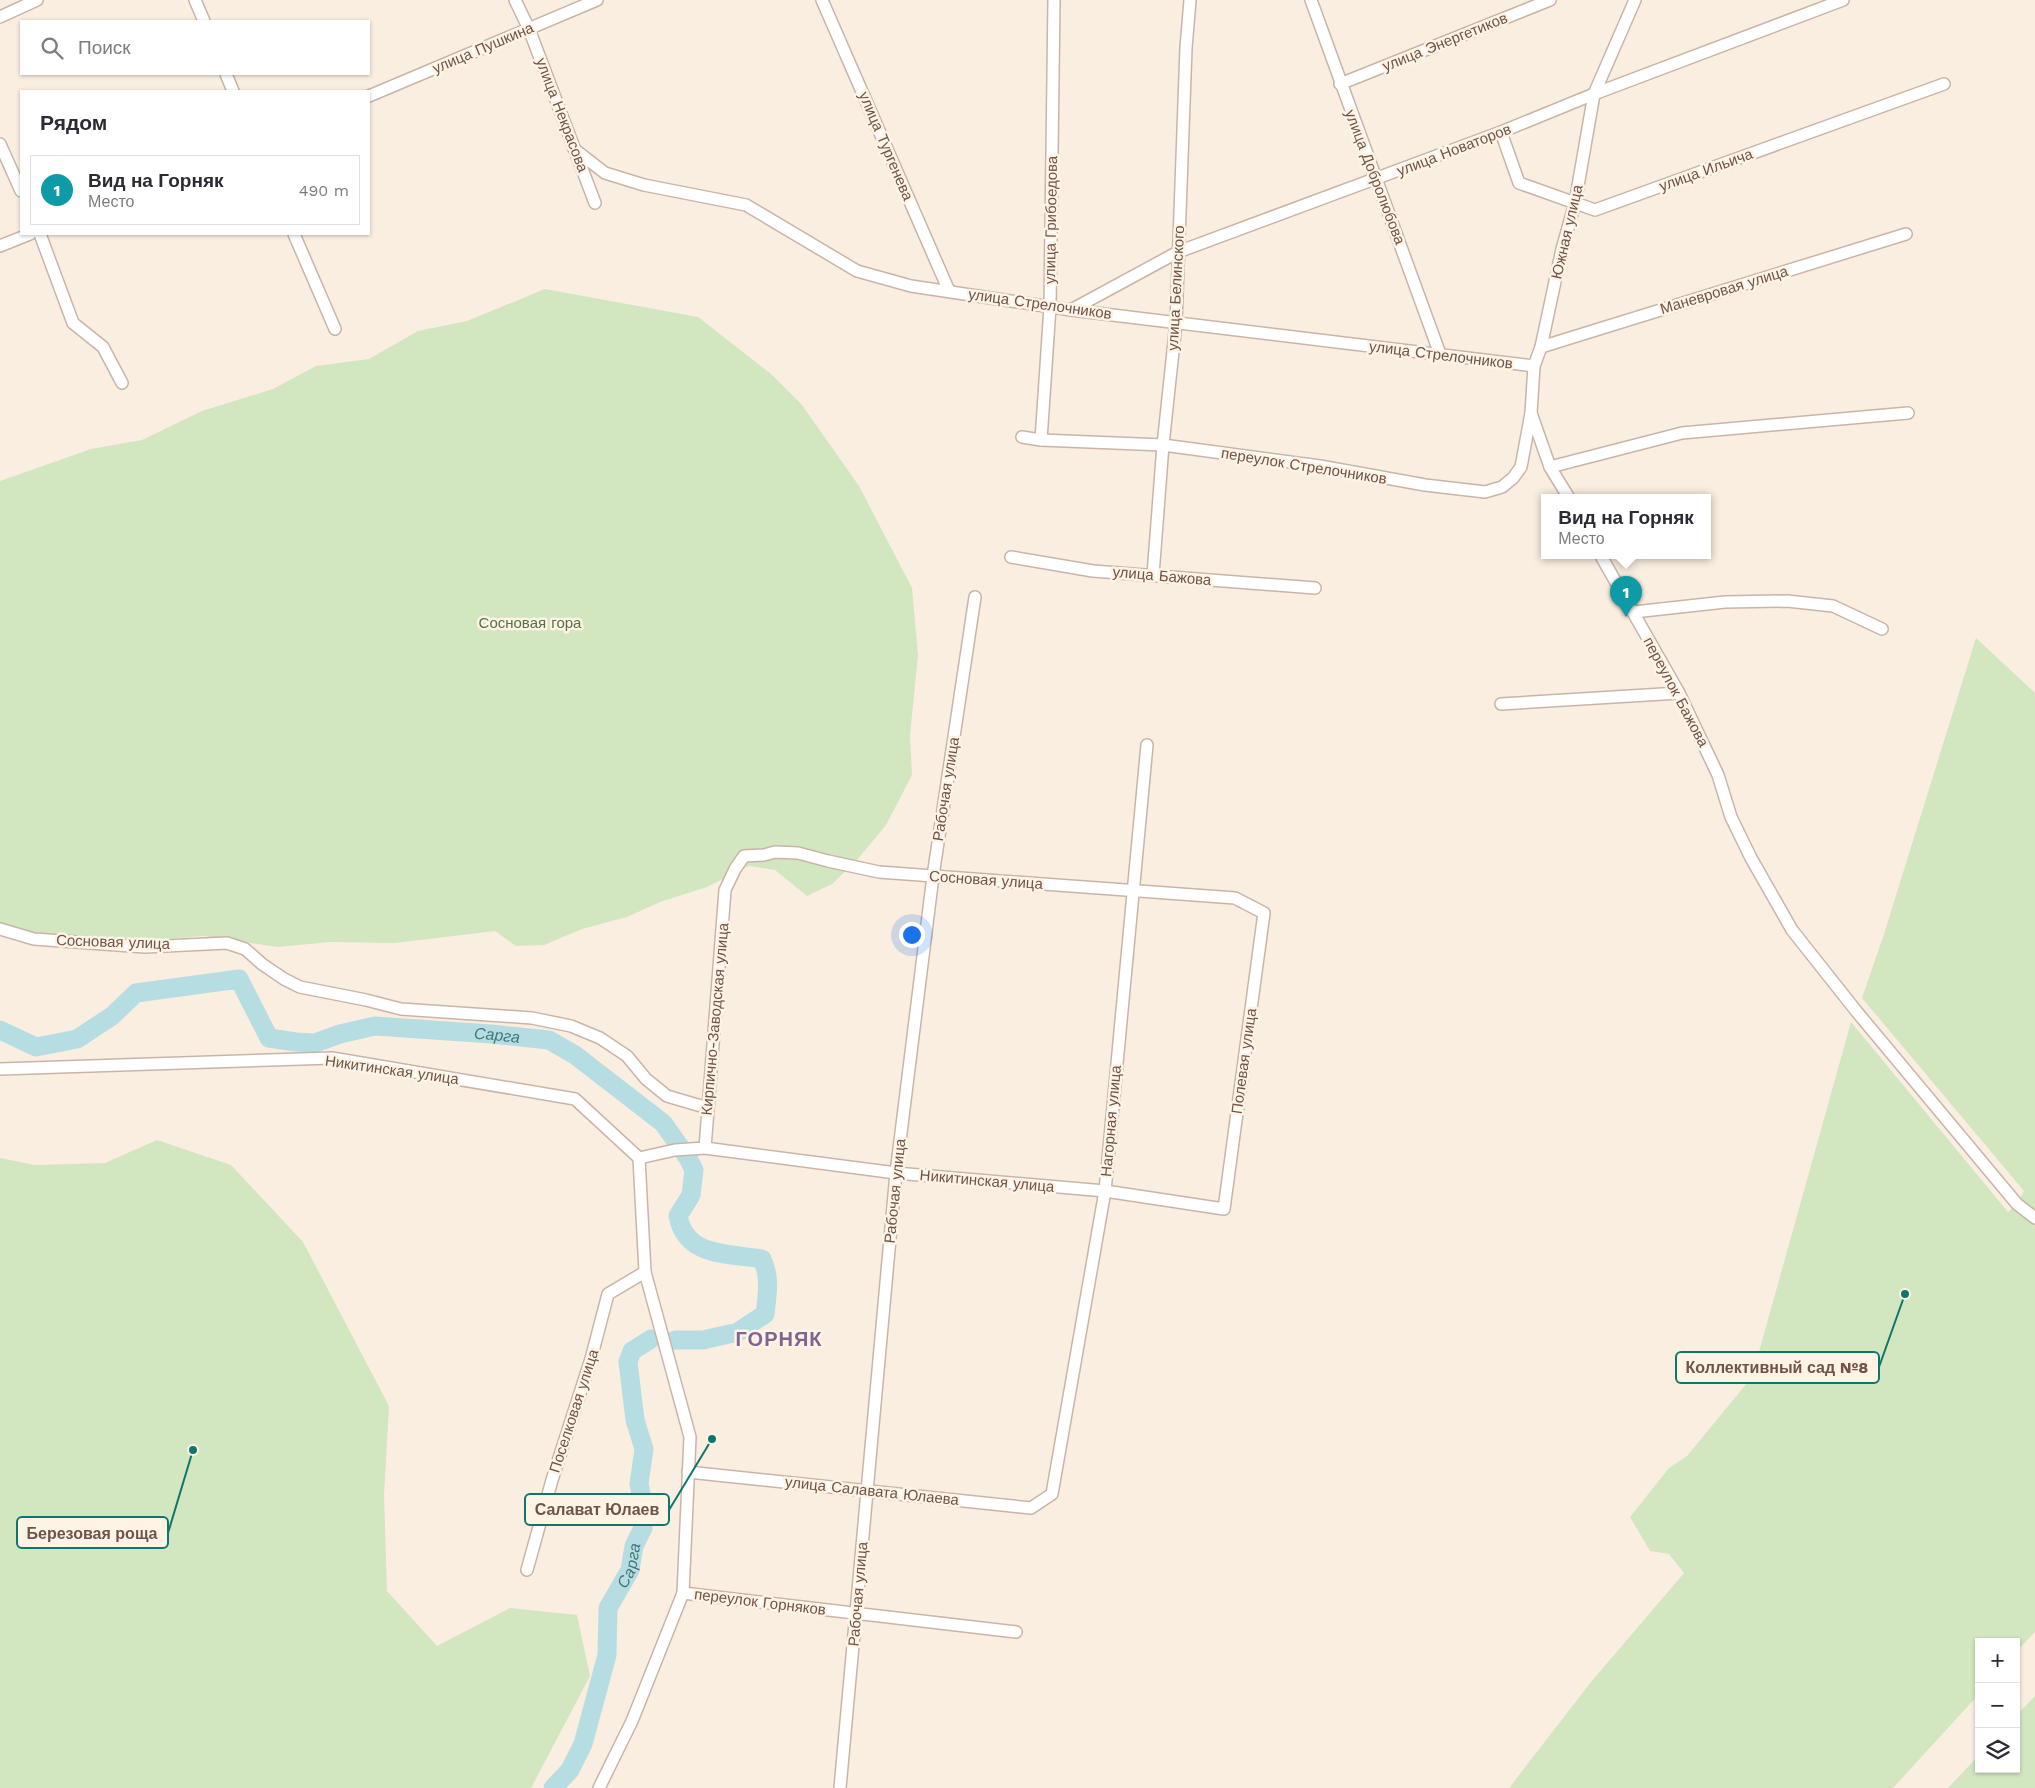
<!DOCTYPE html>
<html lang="ru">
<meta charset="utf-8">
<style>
body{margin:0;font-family:"Work Sans",sans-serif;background:#f7f7f7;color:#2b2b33}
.controls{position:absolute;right:15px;bottom:15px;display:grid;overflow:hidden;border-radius:0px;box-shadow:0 1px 4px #0004}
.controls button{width:45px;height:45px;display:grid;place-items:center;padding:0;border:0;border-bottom:1px solid #e1e1e2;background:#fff;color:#2b2b33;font:25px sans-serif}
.you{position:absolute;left:911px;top:934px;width:18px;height:18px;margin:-12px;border:4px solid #fff;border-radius:50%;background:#1a73e8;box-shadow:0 0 0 8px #1a73e833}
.badge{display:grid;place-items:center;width:32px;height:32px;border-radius:50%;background:#dd624c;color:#fff;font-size:16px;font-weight:700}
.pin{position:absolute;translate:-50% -41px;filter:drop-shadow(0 1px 2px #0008)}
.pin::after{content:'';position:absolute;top:26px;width:18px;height:15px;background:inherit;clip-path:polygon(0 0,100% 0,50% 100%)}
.popup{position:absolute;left:1541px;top:494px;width:170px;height:65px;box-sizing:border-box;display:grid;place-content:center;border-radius:0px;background:#fff;filter:drop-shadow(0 1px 4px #0005);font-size:16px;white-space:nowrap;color:#7c7c81}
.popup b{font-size:19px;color:#2b2b33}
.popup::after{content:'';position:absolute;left:50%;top:100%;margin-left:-10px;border:10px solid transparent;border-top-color:#fff}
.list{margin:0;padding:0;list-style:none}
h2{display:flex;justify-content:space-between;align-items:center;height:65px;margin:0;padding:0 20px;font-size:21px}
h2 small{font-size:16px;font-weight:400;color:#7c7c81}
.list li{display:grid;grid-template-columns:32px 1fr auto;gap:15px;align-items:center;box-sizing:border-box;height:70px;margin:0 10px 10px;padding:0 10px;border:1px solid #e1e1e2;border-radius:0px}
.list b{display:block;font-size:19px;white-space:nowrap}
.list p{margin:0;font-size:16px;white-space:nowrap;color:#7c7c81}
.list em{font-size:16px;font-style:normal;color:#7c7c81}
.icon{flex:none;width:28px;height:28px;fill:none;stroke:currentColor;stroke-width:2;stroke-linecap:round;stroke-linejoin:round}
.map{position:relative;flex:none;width:2035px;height:1788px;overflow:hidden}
.search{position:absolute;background:#fff;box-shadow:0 1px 4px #0004;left:20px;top:20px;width:350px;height:55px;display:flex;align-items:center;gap:12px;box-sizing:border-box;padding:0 18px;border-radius:0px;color:#7c7c81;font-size:19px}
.panel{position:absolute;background:#fff;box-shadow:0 1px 4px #0004;left:20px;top:90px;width:350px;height:145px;border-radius:0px}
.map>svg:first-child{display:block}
.green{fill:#d2e6c0}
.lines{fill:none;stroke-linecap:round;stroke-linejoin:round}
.river{stroke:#b6dee2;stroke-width:19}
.minor-casing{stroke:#c9b5a8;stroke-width:14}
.minor{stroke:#fff;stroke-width:11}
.labels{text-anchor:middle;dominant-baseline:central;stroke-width:5;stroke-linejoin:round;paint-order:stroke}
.street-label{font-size:15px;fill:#6f5449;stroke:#fef3e5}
.park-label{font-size:15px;fill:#547442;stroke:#fef3e5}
.water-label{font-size:16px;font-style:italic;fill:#42757b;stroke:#fef3e5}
.district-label{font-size:20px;font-weight:bold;letter-spacing:1px;fill:#806592;stroke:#fef3e5}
.leader{fill:none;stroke:#0f766e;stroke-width:2}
.callout-dot{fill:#0f766e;stroke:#fef3e5;stroke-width:2}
.callout{fill:#fef3e5;stroke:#0f766e;stroke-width:2}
.callout-label{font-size:16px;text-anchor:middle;font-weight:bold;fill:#6f5449}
</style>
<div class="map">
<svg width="2035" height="1788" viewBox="0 0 2035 1788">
<rect width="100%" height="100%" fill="#faeee0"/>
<!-- green -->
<g class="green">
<polygon points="545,289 698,317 771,374 802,405 859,486 912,588 918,655 910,735 912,775 886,825 857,860 832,884 807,896 775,870 749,866 707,887 660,902 627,917 582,929 544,945 516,946 495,931 395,943 330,942 277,947 204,936 137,941 35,935 0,926 0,481 91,449 142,440 202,411 273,389 316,366 369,359 418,331 467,321"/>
<polygon points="1976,638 2035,693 2035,1632 2016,1652 2016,1642 1979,1642 1979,1694 1893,1788 1509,1788 1591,1682 1684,1573 1669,1554 1650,1551 1630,1517 1669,1468 1687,1456 1752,1377 1851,1022 2008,1212 2017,1204 2024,1191 1862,998 1884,934"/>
<polygon points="157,1140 231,1165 303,1242 389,1406 384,1495 387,1591 437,1646 510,1608 577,1615 590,1676 531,1788 0,1788 0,1158 35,1165 105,1163"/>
<polygon points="2035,1696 2035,1788 1948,1788 1979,1755 1979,1769 2016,1769 2016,1716"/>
</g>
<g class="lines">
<!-- river -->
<g class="river">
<path id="s1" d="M0 1030 36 1047 77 1039 112 1016 136 993 239 979 269 1038 296 1042 315 1043 340 1034 375 1026 491 1034 549 1040 575 1055 663 1123 688 1158 694 1170 691 1195 678 1216C686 1258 729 1253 762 1259 771 1278 767 1295 765 1314L738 1332 703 1340H675"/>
<path id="s2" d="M553 1788 570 1770 583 1744 607 1655 608 1608 630 1570 634 1546 643 1528V1504L639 1484 644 1449 635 1420 628 1362 632 1351 651 1339"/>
</g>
<!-- minor casing -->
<g class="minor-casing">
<g id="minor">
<polyline points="195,0 204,21"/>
<polyline points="515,0 529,29 595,203"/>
<polyline points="822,0 949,291"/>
<polyline points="1311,0 1440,354"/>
<polyline points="0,17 37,0"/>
<polyline points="226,74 233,91"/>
<polyline points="1340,84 1550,0"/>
<polyline points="369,96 597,0"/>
<polyline points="1501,132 1519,183 1595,210 1944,84"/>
<polyline points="0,144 21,191"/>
<polyline points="574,149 605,173 644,185 746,205 857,271 911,286 1071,310 1534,366"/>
<polyline points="40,234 73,323 103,347 122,383"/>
<polyline points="294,234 335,329"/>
<polyline points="0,246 30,234"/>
<polyline points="1071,310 1178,252 1501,132 1594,94 1843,0"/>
<polyline points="1541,347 1906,234"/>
<polyline points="1022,437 1041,440 1163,445 1320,466 1425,485 1485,492 1502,487 1513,478 1521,467 1531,413"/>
<polyline points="1041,440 1050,307 1054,0"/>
<polyline points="1550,467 1682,433 1908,413"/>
<polyline points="1569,498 1550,467 1531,413 1534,366 1541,347 1562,249 1575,203 1594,94 1635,0"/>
<polyline points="1601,556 1679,693 1718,775 1731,817 1751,858 1792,930 1857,1012 2017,1204 2035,1218"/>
<polyline points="1011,557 1093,571 1315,588"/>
<polyline points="1153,575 1163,445 1176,323 1186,48 1190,0"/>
<polyline points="1634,612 1725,602 1787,601 1833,606 1882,629"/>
<polyline points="1501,704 1679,693"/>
<polyline points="0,929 34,939 145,947 227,943 245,949 262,964 284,979 300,987 366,1000 401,1009 532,1018 571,1026 600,1038 627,1056 646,1079 667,1096 708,1108"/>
<polyline points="0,1069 332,1058 575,1099 639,1158"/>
<polyline points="639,1158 675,1150 705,1148 896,1173 1105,1191 1224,1209 1264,913 1235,898 879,872 828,861 798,853 775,852 764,855 744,856 735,869 725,890 705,1148"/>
<polyline points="688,1472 1031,1508 1052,1494 1105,1191 1147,745"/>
<polyline points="527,1570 552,1480 591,1359 608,1294 645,1272"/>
<polyline points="683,1593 1016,1632"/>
<polyline points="599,1788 632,1721 683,1593 690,1437 645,1272 639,1158"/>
<polyline points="840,1788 896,1173 933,876 975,597"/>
</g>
</g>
<!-- minor -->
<use href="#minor" class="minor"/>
</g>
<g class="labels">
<!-- street labels -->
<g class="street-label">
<text transform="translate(1445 42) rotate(-22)">улица Энергетиков</text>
<text transform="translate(483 48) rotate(-23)">улица Пушкина</text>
<text transform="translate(562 115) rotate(69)">улица Некрасова</text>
<text transform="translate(886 146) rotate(67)">улица Тургенева</text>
<text transform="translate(1454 150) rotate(-21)">улица Новаторов</text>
<text transform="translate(1706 170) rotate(-20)">улица Ильича</text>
<text transform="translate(1375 177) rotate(69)">улица Добролюбова</text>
<text transform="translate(1051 220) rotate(-89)">улица Грибоедова</text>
<text transform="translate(1567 232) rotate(-77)">Южная улица</text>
<text transform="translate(1176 288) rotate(-87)">улица Белинского</text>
<text transform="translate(1724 290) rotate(-17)">Маневровая улица</text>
<text transform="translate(1040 304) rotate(8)">улица Стрелочников</text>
<text transform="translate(1441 355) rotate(7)">улица Стрелочников</text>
<text transform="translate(1304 466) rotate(9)">переулок Стрелочников</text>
<text transform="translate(1162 576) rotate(5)">улица Бажова</text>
<text transform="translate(1676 692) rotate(62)">переулок Бажова</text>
<text transform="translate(946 789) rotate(-81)">Рабочая улица</text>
<text transform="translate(986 880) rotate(4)">Сосновая улица</text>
<text transform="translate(113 942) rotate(2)">Сосновая улица</text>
<text transform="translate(715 1019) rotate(-85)">Кирпично-Заводская улица</text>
<text transform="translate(1244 1061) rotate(-82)">Полевая улица</text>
<text transform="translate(392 1070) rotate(8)">Никитинская улица</text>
<text transform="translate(1111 1121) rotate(-85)">Нагорная улица</text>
<text transform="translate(987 1181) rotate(5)">Никитинская улица</text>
<text transform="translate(895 1191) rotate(-84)">Рабочая улица</text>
<text transform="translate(574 1411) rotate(-72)">Поселковая улица</text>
<text transform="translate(872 1491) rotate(6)">улица Салавата Юлаева</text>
<text transform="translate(858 1594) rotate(-85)">Рабочая улица</text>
<text transform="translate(760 1602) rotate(7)">переулок Горняков</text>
</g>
<!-- park labels -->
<g class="park-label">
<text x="530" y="623">Сосновая гора</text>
</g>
<!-- water labels -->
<g class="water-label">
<text stroke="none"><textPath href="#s1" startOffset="558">Сарга</textPath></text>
<text stroke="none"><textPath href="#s2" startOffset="241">Сарга</textPath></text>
</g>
<!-- district labels -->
<g class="district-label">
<text x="779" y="1339">ГОРНЯК</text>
</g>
</g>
<!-- callouts -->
<path class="leader" d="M1905 1294L1879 1367M712 1439L669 1510M193 1450L168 1533"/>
<g class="callout-dot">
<circle cx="1905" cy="1294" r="5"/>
<circle cx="712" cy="1439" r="5"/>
<circle cx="193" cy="1450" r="5"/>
</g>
<g class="callout">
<rect x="1676" y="1352" width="203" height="31" rx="5"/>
<rect x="525" y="1494" width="144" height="31" rx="5"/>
<rect x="17" y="1517" width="151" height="31" rx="5"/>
</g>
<g class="callout-label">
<text x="1777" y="1373">Коллективный сад №8</text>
<text x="597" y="1515">Салават Юлаев</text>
<text x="92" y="1539">Березовая роща</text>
</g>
</svg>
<div class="controls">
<button>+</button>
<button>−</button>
<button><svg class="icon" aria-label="layers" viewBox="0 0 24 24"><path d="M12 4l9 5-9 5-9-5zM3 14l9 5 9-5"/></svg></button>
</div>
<div class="you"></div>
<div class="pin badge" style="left:1626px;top:617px;background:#0f9aa8">1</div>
<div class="popup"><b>Вид на Горняк</b>Место</div>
<div class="search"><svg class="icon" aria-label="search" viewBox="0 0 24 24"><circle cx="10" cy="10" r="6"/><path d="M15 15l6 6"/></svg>Поиск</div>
<section class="panel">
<h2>Рядом<small></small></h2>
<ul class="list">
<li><span class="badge" style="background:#0f9aa8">1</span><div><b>Вид на Горняк</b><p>Место</p></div><em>490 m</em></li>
</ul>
</section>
</div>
